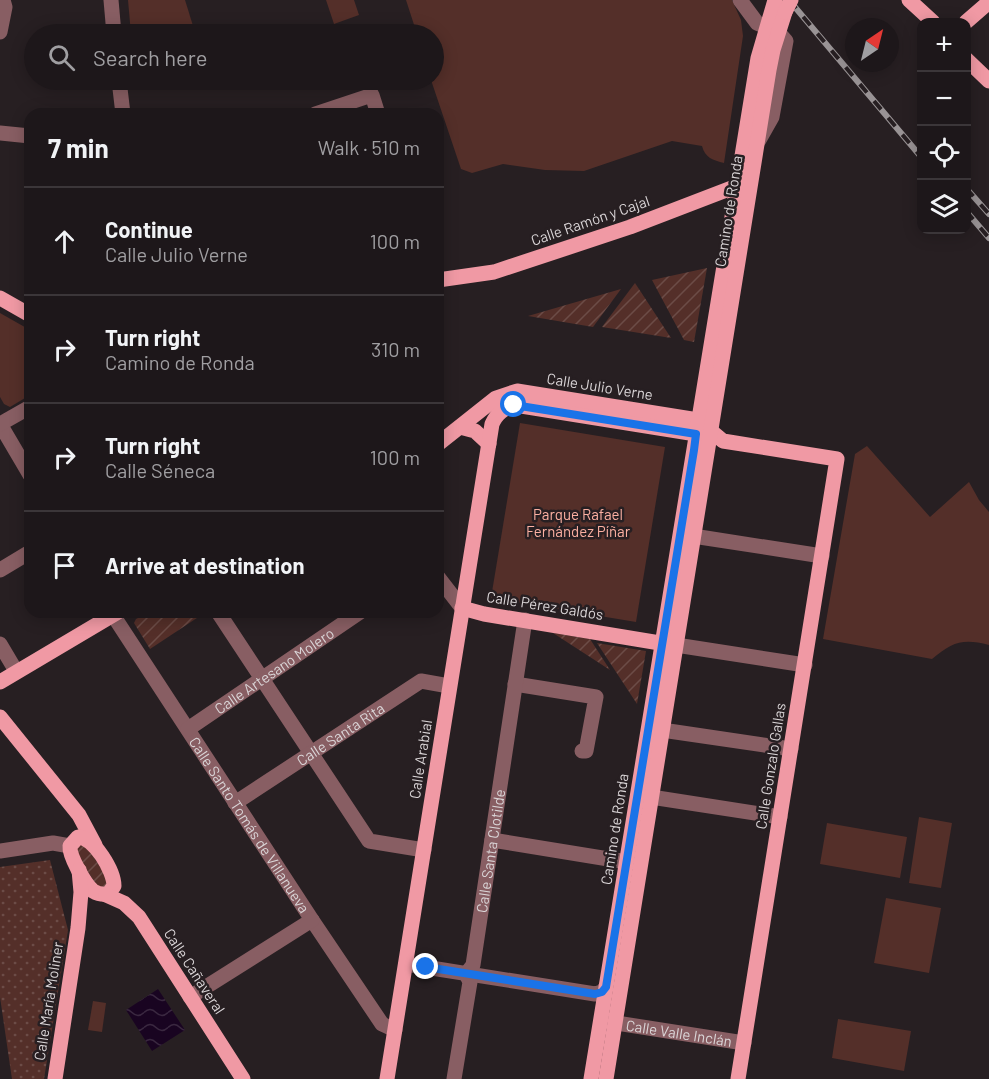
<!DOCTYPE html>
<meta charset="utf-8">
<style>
body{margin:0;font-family:Barlow,sans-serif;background:#252023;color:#f1f3f6}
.controls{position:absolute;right:18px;top:18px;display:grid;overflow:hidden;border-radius:12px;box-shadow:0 3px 15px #0003}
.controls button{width:54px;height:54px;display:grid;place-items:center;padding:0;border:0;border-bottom:2px solid #3b3639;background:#1d171a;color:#f1f3f6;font:30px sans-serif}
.compass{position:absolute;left:845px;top:18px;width:54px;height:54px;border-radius:50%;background:#1d171a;box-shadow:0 3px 15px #0003;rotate:35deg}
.stop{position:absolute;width:18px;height:18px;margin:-14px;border:4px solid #1a73e8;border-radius:50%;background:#fff}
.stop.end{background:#1a73e8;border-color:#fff;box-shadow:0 2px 6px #0008}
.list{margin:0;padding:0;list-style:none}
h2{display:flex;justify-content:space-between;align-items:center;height:78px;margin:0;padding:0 24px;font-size:26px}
h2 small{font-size:20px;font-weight:400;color:#a09fa2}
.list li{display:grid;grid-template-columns:39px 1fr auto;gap:18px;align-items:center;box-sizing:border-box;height:108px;padding:0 24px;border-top:2px solid #3b3639}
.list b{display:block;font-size:22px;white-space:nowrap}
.list p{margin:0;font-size:20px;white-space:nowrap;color:#a09fa2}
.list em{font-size:20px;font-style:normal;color:#a09fa2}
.icon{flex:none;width:33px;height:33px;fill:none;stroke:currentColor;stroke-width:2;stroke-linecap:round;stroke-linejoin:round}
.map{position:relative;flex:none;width:989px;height:1079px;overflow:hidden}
.search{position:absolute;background:#1d171a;box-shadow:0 3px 15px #0003;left:24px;top:24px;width:420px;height:66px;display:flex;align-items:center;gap:15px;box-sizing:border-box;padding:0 21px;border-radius:33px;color:#a09fa2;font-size:22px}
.panel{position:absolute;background:#1d171a;box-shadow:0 3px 15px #0003;left:24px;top:108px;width:420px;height:510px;border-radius:18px}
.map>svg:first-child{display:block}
.grass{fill:url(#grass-dots)}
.park{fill:#542f29}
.garden{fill:url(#garden-furrows)}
.water{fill:url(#water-waves)}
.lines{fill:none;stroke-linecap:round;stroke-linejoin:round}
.minor{stroke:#885e63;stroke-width:15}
.major{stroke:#f099a4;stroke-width:15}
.rail-casing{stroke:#999395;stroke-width:6}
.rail{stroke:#271f22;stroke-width:4;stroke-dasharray:11;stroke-linecap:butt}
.major-bridge{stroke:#f099a4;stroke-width:15}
.route{stroke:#1a73e8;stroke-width:8}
.labels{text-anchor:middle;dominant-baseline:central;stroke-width:5;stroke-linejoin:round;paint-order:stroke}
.street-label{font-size:15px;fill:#dad5d7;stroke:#271f22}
.park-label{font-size:15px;fill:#fcb0a2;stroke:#271f22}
</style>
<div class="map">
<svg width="989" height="1079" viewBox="0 0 989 1079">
<defs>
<pattern id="grass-dots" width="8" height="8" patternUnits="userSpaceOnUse" patternTransform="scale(1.5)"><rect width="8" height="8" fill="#542f29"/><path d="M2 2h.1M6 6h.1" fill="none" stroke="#6c4c47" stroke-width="1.8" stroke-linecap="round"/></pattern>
<pattern id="garden-furrows" width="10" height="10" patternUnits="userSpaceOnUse" patternTransform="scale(1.5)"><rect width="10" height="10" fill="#542f29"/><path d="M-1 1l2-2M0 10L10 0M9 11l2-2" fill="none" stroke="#6c4c47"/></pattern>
<pattern id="water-waves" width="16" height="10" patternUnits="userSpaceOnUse" patternTransform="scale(1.5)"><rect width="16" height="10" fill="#190421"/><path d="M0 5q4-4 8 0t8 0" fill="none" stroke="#3a2840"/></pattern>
</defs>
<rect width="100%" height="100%" fill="#271f22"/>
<!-- grass -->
<polygon class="grass" points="50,860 68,930 44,1079 12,1079 0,997 0,867"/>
<!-- park -->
<g class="park">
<polygon points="128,0 185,0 194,29 192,34 131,34"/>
<polygon points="326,0 354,0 359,15 334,24"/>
<path d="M406 0H732L741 20 743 36 724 163C713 160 705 158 702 146L672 141 584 171 545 170 503 164 472 173 461 169 431 80H434V34H417Z"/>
<polygon points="0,313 30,330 30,395 10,407 4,404 0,397"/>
<polygon points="520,423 665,447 636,622 491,598"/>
<path d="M867 446 930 517 969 482 979 500 989 512V645C963 638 952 642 932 659L823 639 855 454Z"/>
<polygon points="919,817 952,823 941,888 909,883"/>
<polygon points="827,823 907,837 900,878 820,864"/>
<polygon points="886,898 941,908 929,973 874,963"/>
<polygon points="93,1001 106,1003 102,1032 88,1030"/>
<polygon points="838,1019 911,1031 904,1071 832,1058"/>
</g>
<!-- garden -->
<g class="garden">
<polygon points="707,268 694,342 684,340 652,280"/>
<polygon points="635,283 671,338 602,327"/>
<polygon points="621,289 593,327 528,316"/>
<polygon points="150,612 206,612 150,649 134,623 136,619"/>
<polygon points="553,633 590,639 610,670"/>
<polygon points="597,643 646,651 637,704"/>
<polygon points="79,842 86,845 108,879 106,888 98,887 75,852"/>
</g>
<!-- water -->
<polygon class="water" points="158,989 185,1030 152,1051 126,1010"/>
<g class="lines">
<!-- minor -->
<g class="minor">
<polyline points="111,0 114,34"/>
<polyline points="740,0 757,23 778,32 786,41 772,117 759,140"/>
<polyline points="0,32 5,7 3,0"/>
<polyline points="119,80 123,114"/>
<polyline points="315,114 372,95 378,114"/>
<polyline points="0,133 30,136"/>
<polyline points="0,424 30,475"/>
<polyline points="0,424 30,407"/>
<polyline points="693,536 822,556"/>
<polyline points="0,570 30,552"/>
<polyline points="438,577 462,608"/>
<path id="s1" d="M111 612 312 920 382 1024 395 1030"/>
<polyline points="218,612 369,841 424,850"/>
<polyline points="0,644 16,671"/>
<polyline points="676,645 805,665"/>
<polyline points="515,684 596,697 586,751 582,751"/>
<path id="s2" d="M188 729 360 612"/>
<polyline points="662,730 791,749"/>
<polyline points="651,797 780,817"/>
<path id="s3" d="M235 803 421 681 449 686"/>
<polyline points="492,840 627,862"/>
<polyline points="0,851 53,843 70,846"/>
<polyline points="406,964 595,994 602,992 606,987"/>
<polyline points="190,997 312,920"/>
<path id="s4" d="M604 1021 744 1043"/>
<path id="s5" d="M454 1079 470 982 466 974 473 965 525 620"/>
</g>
<!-- major -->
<g class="major">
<polyline points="909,0 933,22"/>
<polyline points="966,22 989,2"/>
<polyline points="966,59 989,81"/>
<polyline points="438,280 494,272 630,227 742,184"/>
<polyline points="0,298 30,315"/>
<polyline points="705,426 723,441 837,459 738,1079"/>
<polyline points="460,427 475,431 489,444"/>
<polyline points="438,444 496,398 517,391 698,420"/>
<polyline points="462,608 484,614 672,645"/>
<polyline points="0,682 118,612"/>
<polyline points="0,717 79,815 95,845"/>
<path d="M78 837C94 837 114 871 114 886L108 894C102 895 98 894 93 891 85 884 69 856 70 846Z"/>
<polyline points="106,895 124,903 139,917 243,1079"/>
<polyline points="55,1079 78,928 81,892 79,870"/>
<path d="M387 1079 492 424C497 413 503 409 515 405L696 434 704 432"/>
<polyline points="591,1079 758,58 775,0"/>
<polyline points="606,1079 769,70 773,50 785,12"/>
</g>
<!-- rail casing -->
<g class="rail-casing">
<g id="rail">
<polyline points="789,0 922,158"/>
<polyline points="966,188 989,214"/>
<polyline points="966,211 989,238"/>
</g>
</g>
<!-- rail -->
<use href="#rail" class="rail"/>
<!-- major-bridge -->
<polyline class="major-bridge" points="785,12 791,0"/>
</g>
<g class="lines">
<!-- route -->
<polyline class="route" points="426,967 595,994 602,992 606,987 694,450 696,434 514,405"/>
</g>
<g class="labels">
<!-- street labels -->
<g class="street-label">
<text transform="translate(728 211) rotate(-81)">Camino de Ronda</text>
<text transform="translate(590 220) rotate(-19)">Calle Ramón y Cajal</text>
<text transform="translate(600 386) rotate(9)">Calle Julio Verne</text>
<text transform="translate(545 605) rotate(9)">Calle Pérez Galdós</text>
<text stroke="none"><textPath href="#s2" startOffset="104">Calle Artesano Molero</textPath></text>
<text stroke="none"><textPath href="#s3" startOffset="126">Calle Santa Rita</textPath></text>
<text transform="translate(420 759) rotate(-81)">Calle Arabial</text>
<text transform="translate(770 766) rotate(-81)">Calle Gonzalo Gallas</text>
<text stroke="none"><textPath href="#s1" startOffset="254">Calle Santo Tomás de Villanueva</textPath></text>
<text transform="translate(614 829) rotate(-81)">Camino de Ronda</text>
<text stroke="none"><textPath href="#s5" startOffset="234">Calle Santa Clotilde</textPath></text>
<text transform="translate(195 971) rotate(57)">Calle Cañaveral</text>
<text transform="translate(48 1001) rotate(-81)">Calle María Moliner</text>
<text stroke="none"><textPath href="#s4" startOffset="76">Calle Valle Inclán</textPath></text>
</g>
<!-- park labels -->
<g class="park-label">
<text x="578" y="514">Parque Rafael<tspan x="578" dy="17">Fernández Píñar</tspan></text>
</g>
</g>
</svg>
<div class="controls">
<button>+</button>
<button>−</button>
<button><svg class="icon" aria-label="locate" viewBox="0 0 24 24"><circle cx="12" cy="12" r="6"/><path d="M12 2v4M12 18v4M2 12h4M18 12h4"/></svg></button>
<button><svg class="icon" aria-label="layers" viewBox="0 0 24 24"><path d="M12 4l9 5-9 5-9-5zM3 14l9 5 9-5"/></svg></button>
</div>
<svg class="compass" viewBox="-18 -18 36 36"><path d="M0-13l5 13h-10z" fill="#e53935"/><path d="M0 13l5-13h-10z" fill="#a09fa2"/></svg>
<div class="stop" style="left:514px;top:405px"></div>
<div class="stop end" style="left:426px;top:967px"></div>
<div class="search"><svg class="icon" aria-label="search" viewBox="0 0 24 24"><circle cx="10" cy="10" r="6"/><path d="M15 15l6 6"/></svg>Search here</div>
<section class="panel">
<h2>7 min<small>Walk · 510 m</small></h2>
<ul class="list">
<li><svg class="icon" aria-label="ahead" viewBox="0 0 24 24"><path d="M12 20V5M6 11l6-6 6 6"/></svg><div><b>Continue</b><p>Calle Julio Verne</p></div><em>100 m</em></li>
<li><svg class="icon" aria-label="right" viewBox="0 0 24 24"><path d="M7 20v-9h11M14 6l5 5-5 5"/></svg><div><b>Turn right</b><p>Camino de Ronda</p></div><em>310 m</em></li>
<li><svg class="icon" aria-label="right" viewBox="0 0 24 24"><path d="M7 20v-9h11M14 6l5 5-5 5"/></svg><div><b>Turn right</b><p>Calle Séneca</p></div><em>100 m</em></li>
<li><svg class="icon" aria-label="arrive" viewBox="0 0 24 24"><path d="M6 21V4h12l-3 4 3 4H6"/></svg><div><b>Arrive at destination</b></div></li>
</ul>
</section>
</div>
